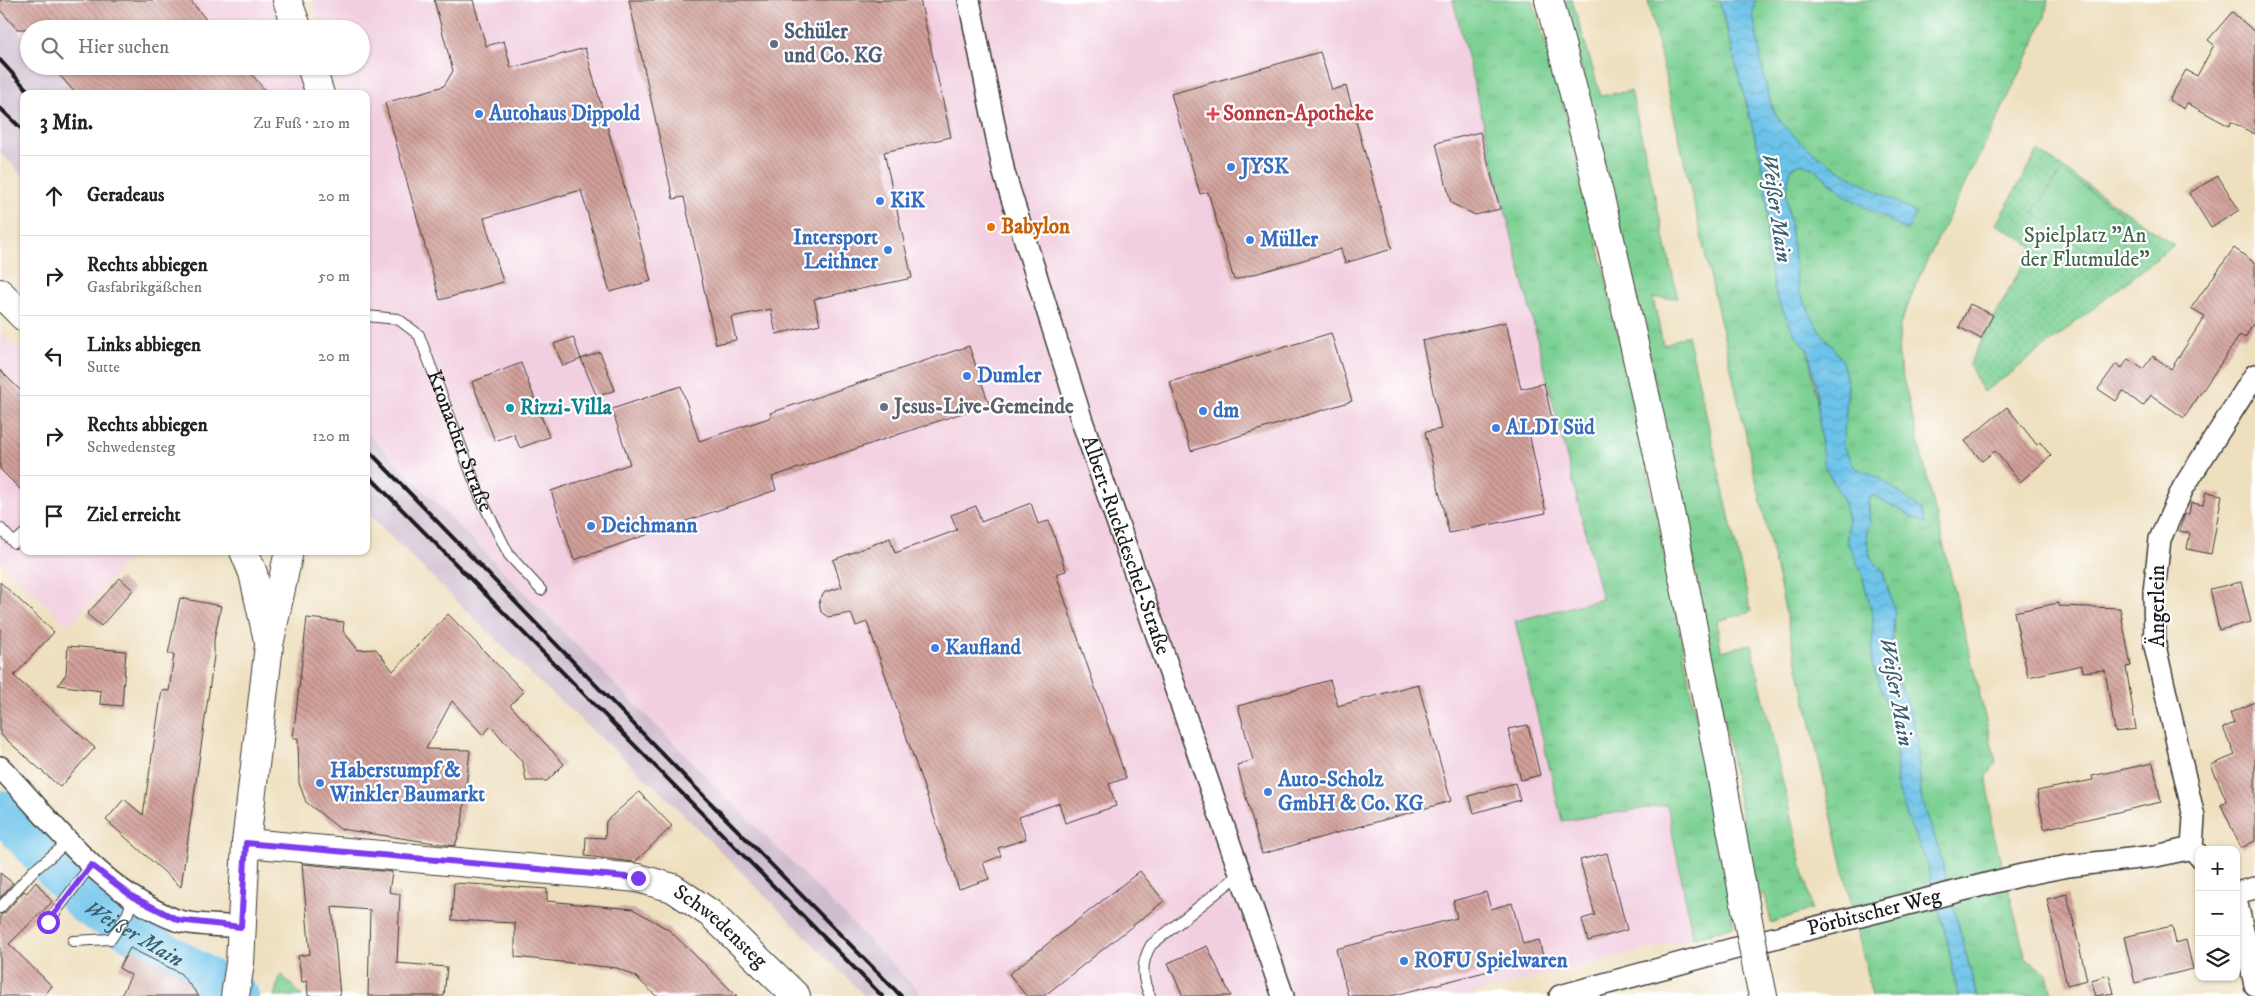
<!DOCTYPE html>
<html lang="de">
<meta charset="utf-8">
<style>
body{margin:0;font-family:"IM FELL DW Pica",serif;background:#f2f2f2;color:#222}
.controls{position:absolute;right:15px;bottom:15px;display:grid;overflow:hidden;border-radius:10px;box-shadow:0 1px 4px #0004}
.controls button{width:45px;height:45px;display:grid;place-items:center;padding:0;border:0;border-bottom:1px solid #e0e0e0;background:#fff;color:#222;font:25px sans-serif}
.stop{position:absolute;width:15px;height:15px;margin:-11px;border:4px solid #7c3aed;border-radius:50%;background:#fff}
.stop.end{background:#7c3aed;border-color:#fff;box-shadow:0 1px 5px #0008}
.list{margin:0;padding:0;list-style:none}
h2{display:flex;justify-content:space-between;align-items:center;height:65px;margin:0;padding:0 20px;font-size:21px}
h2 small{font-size:16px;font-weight:400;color:#767676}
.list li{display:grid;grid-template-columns:32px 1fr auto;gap:15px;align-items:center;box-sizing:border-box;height:80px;padding:0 20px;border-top:1px solid #e0e0e0}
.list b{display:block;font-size:19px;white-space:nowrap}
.list p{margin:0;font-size:16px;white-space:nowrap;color:#767676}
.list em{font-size:16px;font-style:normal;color:#767676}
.icon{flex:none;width:28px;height:28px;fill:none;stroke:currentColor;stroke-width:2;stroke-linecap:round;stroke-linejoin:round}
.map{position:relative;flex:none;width:2255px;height:996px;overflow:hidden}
.search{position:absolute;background:#fff;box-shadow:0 1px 4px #0004;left:20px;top:20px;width:350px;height:55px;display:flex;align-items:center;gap:12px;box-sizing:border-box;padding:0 18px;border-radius:28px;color:#767676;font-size:19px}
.panel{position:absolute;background:#fff;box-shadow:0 1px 4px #0004;left:20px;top:90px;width:350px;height:465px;border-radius:10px}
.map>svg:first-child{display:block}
.built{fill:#f2cfe0}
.industrial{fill:#cfbdcf}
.grass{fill:url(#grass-tufts);stroke:#4c7658}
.park{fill:url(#park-dots);stroke:#4c7658}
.pitch{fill:#7cd093;stroke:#4c7658}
.water{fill:url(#water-waves);stroke:#447082}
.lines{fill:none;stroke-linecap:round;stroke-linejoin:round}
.river{stroke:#6cc3e9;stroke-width:40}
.building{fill:url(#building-back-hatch)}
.lane-casing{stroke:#3c3934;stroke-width:12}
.street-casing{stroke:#3c3934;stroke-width:24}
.secondary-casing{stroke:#3c3934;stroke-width:30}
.highway-casing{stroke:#3c3934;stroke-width:30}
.lane{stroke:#fff;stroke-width:10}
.street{stroke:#fff;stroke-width:21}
.secondary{stroke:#fff;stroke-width:28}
.highway{stroke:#fff;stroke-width:28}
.rail{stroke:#1c1c1c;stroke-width:4}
.highway-bridge-casing{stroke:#3c3934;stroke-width:30;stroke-linecap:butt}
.highway-bridge{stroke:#fff;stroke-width:28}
.route{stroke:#7c3aed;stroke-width:6}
.service-dot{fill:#5c6f8a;stroke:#fff;stroke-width:2}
.shop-dot{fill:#3f7fe0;stroke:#fff;stroke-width:2}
.health-dot{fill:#e0444e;stroke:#fff;stroke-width:2}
.food-dot{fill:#e8710a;stroke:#fff;stroke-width:2}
.worship-dot{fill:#6b7280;stroke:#fff;stroke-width:2}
.culture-dot{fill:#0f9aa8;stroke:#fff;stroke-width:2}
.labels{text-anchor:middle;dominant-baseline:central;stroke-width:4.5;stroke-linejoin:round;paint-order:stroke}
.service-label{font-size:21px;font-weight:bold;fill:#4e5e75;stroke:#fff;text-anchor:start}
.shop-label{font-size:21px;font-weight:bold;fill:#366cbe;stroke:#fff;text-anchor:start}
.health-label{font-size:21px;font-weight:bold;fill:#be3a42;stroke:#fff;text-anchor:start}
.food-label{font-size:21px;font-weight:bold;fill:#c56008;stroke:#fff;text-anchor:start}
.park-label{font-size:21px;fill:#42644c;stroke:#fff}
.worship-label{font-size:21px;font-weight:bold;fill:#5b616d;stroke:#fff;text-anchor:start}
.culture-label{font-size:21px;font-weight:bold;fill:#0d838f;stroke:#fff;text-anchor:start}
.street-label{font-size:21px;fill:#1c1c1c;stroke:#fff}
.water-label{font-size:22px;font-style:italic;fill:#3c5f6e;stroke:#fff}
</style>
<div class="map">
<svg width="2255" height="996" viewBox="0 0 2255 996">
<defs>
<pattern id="grass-tufts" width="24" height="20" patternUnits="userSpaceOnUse" patternTransform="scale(1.25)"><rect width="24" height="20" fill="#7cd093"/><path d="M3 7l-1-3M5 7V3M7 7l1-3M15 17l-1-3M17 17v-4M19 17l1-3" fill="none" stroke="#6bb27e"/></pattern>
<pattern id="park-dots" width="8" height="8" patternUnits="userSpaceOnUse" patternTransform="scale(1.25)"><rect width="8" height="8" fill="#7cd093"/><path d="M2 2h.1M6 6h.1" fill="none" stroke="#6bb27e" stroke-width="1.8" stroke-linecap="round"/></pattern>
<pattern id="water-waves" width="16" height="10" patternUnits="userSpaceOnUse" patternTransform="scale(1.25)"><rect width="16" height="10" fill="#6cc3e9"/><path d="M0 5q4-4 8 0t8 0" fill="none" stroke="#5da7c7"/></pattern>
<pattern id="building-back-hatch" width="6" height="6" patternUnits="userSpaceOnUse" patternTransform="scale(1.25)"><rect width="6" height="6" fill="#d2a09a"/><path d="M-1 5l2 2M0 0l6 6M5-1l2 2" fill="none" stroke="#aa827d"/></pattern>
</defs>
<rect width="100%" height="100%" fill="#fff"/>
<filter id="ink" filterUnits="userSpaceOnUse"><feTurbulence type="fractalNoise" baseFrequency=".02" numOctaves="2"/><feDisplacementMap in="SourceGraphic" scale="10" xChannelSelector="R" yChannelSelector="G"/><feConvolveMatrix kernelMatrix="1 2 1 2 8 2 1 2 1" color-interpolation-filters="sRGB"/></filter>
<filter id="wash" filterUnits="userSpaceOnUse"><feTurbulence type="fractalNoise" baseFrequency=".0096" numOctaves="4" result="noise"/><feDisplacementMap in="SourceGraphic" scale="20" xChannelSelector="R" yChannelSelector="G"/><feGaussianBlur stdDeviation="1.12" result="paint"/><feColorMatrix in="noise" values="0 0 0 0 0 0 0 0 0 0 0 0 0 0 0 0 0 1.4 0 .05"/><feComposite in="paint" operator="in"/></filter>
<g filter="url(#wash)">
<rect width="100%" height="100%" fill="#eedfbe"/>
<!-- built -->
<g class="built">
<polygon points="0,0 274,0 285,29 29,29 29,43 0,12"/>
<polygon points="313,0 1453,0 1602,599 1562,821 1667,805 1693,938 1463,996 924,996 366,432 366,94 339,94 331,66 361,66 361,29 321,29"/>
<polygon points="50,66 299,66 306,94 74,94"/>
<polygon points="0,332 24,355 24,551 137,551 68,625 0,562"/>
</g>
<!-- industrial -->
<g class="industrial">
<polygon points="0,12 29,43 29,66 50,66 74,94 24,94 24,177 0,153"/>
<polygon points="366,432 532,600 924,996 865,996 665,796 536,679 366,512"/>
</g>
<!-- grass -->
<g class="grass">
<path d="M1453 0H1533C1551 64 1571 128 1586 193 1643 436 1691 681 1734 926L1693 938 1667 805 1562 821 1515 621 1602 599Z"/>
<path d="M1564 0H1572L1601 96 1631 91 1678 298H1653L1663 345 1688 335 1751 612 1717 621 1721 651 1751 644 1812 909 1771 923 1765 894 1756 896C1704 595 1641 296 1564 0Z"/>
<polygon points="1648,0 1719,0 1764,171 1767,207 1767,254 1777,299 1794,333 1808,350 1820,420 1835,484 1843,499 1848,521 1848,542 1862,573 1873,618 1872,663 1896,730 1897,786 1908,820 1926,860 1947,940 1958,996 1872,996"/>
<path d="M1755 0H2048L2045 17 2024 65 1920 275 1900 325 1898 357 1996 762 1987 777 1993 830 2026 959 2047 973 2052 996H1977L1939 851 1921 797 1917 738 1907 701 1896 675 1891 648 1895 612 1883 572 1870 556 1866 534 1870 523 1868 498 1875 496 1924 523 1922 510 1880 478 1855 468 1843 446 1848 386 1842 360 1819 329 1798 290 1786 194 1791 168 1802 163 1816 170 1846 196 1906 230 1916 213C1877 191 1786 148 1771 104 1762 76 1759 43 1753 14Z"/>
</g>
<!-- park -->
<g class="park">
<polygon points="2038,151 2174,245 2011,373 1983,392 1969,364 2033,246 1996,224"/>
<polygon points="281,974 302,996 274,996"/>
</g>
<!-- pitch -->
<polygon class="pitch" points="2062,171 2122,214 2093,255 2033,212"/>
<!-- water -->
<path class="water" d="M1719 0H1755L1753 14C1759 43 1762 76 1771 104 1786 148 1877 190 1916 213L1907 231 1846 196 1816 170 1802 163 1791 168 1786 194 1798 290 1819 329 1842 360 1848 386 1843 446 1855 468 1880 478 1922 510 1925 524 1875 496 1868 498 1870 523 1866 534 1870 556 1883 572 1895 612 1891 648 1896 675 1907 701 1917 738 1921 797 1939 851 1977 996H1958L1947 940 1926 860 1908 820 1897 786 1896 730 1872 663 1873 618 1862 573 1847 542 1848 521 1843 499 1823 463 1816 385 1808 350 1794 333 1777 299 1767 254V207L1764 171Z"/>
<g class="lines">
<!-- river -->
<path class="river" id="s1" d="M0 810 86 905 239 996"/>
</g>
<g id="blocks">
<!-- building -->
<g class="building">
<polygon points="0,0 190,0 214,29 17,29 0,10"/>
<polygon points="434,0 473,0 486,46 504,41 511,68 585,48 651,281 610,292 581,190 484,218 503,282 440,300 385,103 444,86 453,71"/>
<polygon points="629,0 920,0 951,137 884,152 912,278 814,299 820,324 776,334 771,309 731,317 736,340 716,344 684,197 673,199"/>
<polygon points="2232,12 2255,32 2255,134 2231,122 2229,126 2187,103 2184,109 2169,100 2186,70 2197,76 2214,45 2208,40"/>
<polygon points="1320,52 1332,90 1346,86 1392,249 1345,263 1341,249 1234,280 1208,192 1200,194 1171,94"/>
<polygon points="52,66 245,66 268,94 76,94"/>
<polygon points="1480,132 1500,209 1475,215 1451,203 1436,143"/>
<polygon points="2218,176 2239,210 2211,228 2189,193"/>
<polygon points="2234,248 2255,263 2255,321 2245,338 2240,335 2184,418 2151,395 2143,406 2123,391 2116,401 2098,389 2116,364 2122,368 2128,359 2143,369 2153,356 2171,369 2205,316 2191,308"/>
<polygon points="1970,304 1993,315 1981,339 1959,327"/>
<polygon points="1506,322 1521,389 1544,383 1554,428 1529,433 1546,513 1449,533 1425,432 1441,429 1422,341"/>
<polygon points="1331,333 1352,401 1191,451 1170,382"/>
<polygon points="573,337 581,359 563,366 554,344"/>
<polygon points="969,346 989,404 772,477 776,490 574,560 551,491 630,464 612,409 681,386 699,441 772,417 770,413"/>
<polygon points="600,352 615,390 597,397 581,359"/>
<polygon points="521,363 549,437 520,448 514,434 495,441 472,382"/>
<polygon points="0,370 24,394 24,493 0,469"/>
<polygon points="2007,407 2037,445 2040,442 2051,456 2020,482 1995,451 1982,461 1965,441"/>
<polygon points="2206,492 2222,495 2211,554 2187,549 2190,533 2179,531 2185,514 2189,514 2191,503 2203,505"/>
<polygon points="1031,503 1038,524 1049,521 1066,571 1056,574 1126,778 1109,784 1116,806 1065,823 1059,803 1019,817 1026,839 998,848 1001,856 983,863 989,879 959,889 867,622 856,626 851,613 828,617 821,612 819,600 825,592 842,587 833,560 890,538 895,553 957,530 951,515 976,506 981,522"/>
<polygon points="120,578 133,590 101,626 87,614"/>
<polygon points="0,582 54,632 14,676 95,748 60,787 0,734"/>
<polygon points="2241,582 2251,622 2219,630 2210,589"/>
<polygon points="180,598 221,606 214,640 214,656 181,887 106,820 124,799 143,815 162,690 169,691 174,654 168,654"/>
<polygon points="2058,603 2058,606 2120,608 2131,666 2126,667 2136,729 2115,732 2105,670 2083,672 2082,665 2028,677 2014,612"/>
<polygon points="448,614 524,692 510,705 564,764 547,781 526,781 523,763 491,726 483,735 452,701 426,749 470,750 462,824 455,846 340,829 306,802 299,783 298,738 293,738 307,618 344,622 343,631 358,650 376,649 393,671"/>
<polygon points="68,646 126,651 122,706 100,704 101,691 58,685 66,674"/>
<polygon points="1330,680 1338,706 1418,684 1451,801 1262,854 1237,765 1253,760 1238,706"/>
<polygon points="2255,702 2255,841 2241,848 2221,805 2227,802 2211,765 2235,755 2223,728 2234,723 2230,713"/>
<polygon points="1528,725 1540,775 1521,780 1508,729"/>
<polygon points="2153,763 2161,802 2044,829 2037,791 2093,780 2092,776"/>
<polygon points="1515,783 1520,800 1474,813 1469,796"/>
<polygon points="639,792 672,826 635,862 585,856 586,837 605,838 606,821"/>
<polygon points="1607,853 1627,930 1588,941 1582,919 1595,915 1580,860"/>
<polygon points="302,864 392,872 389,892 400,894 397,963 447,967 444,996 368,996 370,910 332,907 340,996 308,996 307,981 302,982 298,956 310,954"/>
<polygon points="1140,871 1164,901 1044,996 1026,996 1009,974"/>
<polygon points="0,873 13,883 0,898"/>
<polygon points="36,882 52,902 9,944 52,986 44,996 0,996 0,915 5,913 24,891 27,893"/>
<polygon points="454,883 547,889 547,901 633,909 669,930 737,996 656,996 635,976 617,968 515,957 515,923 452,920"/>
<polygon points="1486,892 1491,909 1512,903 1523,944 1539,940 1543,957 1391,996 1348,996 1336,949 1457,918 1453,901"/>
<polygon points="2067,894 2087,980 2067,985 2047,899"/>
<polygon points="2172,926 2176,943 2186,940 2193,969 2135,983 2124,937"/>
<polygon points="1207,946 1231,996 1183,996 1168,963"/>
<polygon points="130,948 180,973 199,996 121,996 131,975 119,968"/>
<polygon points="2109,975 2114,993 2096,996 2091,980"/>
</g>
</g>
</g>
<g filter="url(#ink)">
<use href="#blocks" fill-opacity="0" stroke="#3c3934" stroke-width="1"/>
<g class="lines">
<!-- lane casing -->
<g class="lane-casing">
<g id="lane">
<path id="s2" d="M366 316 398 319 419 335 481 499 509 555 541 590"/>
<polyline points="0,528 14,543 24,534"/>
<polyline points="0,908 32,872 67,843"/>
<polyline points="48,922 91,865"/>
<polyline points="73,941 111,939 128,913 133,897"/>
<path d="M1150 996C1141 978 1141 962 1151 945L1240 874"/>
</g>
</g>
<!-- street casing -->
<g class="street-casing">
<g id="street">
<path id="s3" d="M969 0 1004 173 1082 421 1283 996"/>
<path d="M0 767C54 823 100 891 176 920 193 926 223 925 241 927"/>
<polyline points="2199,856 2192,848 2194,817 2155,646 2154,592 2160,539 2183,488 2255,375"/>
<polyline points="2236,893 2255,888"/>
<polyline points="2236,899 2255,985"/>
<path id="s4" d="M1560 996 1762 941 2022 875 2068 866 2156 856 2192 848"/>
</g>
</g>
<!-- secondary casing -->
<g class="secondary-casing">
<g id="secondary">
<polyline points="287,0 298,29"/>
<polyline points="311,66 320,94"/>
<polyline points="0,293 24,317"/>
<polyline points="244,551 253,573 267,636"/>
<path id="s5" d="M246 843 638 878 673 888 711 914 796 996"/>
<polyline points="235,996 240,963 246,843 269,645 289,551"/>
</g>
</g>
<!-- highway casing -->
<g class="highway-casing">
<g id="highway">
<path d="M1549 0C1632 301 1691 608 1747 915"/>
<polyline points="1757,968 1763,996"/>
</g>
</g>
<!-- lane -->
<use href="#lane" class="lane"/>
<!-- street -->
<use href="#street" class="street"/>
<!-- secondary -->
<use href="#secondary" class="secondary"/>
<!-- highway -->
<use href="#highway" class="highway"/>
<!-- rail -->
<g class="rail">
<polyline points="0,60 31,94"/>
<polyline points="0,108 24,131"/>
<polyline points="366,448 685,777 901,996"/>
<polyline points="366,473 882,996"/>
</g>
<!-- highway-bridge casing -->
<g class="highway-bridge-casing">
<polyline id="highway-bridge" points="1747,915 1757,968"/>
</g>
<!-- highway-bridge -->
<use href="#highway-bridge" class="highway-bridge"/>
</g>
</g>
<g class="lines" filter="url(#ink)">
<!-- route -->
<polyline class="route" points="48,922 91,865 133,897 178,920 241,927 246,843 638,878"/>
</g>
<!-- markers -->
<circle class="service-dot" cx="774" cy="44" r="5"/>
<g class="shop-dot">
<circle cx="479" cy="114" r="5"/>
<circle cx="1231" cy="167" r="5"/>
<circle cx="880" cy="201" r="5"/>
<circle cx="1250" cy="240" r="5"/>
<circle cx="888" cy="250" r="5"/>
<circle cx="967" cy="376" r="5"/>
<circle cx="1203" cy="411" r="5"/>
<circle cx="1496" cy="428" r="5"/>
<circle cx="591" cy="526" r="5"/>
<circle cx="935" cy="648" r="5"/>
<circle cx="320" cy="783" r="5"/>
<circle cx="1268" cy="792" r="5"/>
<circle cx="1404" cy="961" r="5"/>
</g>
<path class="health-dot" d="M1210.5 106.5h5v5h5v5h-5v5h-5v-5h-5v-5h5z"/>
<circle class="food-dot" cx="991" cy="227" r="5"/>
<circle class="worship-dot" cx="884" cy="407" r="5"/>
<circle class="culture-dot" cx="510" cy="408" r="5"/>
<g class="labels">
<!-- service labels -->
<g class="service-label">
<text x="784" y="32">Schüler<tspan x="784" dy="24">und Co. KG</tspan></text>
</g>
<!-- shop labels -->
<g class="shop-label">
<text x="489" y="114">Autohaus Dippold</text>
<text x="1241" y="167">JYSK</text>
<text x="890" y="201">KiK</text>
<text x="878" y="238" text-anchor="end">Intersport<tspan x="878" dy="24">Leithner</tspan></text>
<text x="1260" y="240">Müller</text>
<text x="977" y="376">Dumler</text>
<text x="1213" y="411">dm</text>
<text x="1506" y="428">ALDI Süd</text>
<text x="601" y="526">Deichmann</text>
<text x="945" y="648">Kaufland</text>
<text x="330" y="771">Haberstumpf &amp;<tspan x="330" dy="24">Winkler Baumarkt</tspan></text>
<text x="1278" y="780">Auto-Scholz<tspan x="1278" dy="24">GmbH &amp; Co. KG</tspan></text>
<text x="1414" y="961">ROFU Spielwaren</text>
</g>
<!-- health labels -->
<g class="health-label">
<text x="1223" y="114">Sonnen-Apotheke</text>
</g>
<!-- food labels -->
<g class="food-label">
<text x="1001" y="227">Babylon</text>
</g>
<!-- park labels -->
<g class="park-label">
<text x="2085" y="236">Spielplatz "An<tspan x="2085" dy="24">der Flutmulde"</tspan></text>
</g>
<!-- worship labels -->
<g class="worship-label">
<text x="894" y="407">Jesus-Live-Gemeinde</text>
</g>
<!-- culture labels -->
<g class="culture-label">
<text x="520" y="408">Rizzi-Villa</text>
</g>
<!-- street labels -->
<g class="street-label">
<text stroke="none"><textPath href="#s2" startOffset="172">Kronacher Straße</textPath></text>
<text stroke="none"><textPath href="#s3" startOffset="568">Albert-Ruckdeschel-Straße</textPath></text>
<text transform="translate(2158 606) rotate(-90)">Ängerlein</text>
<text stroke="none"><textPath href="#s4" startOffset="325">Pörbitscher Weg</textPath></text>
<text stroke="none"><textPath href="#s5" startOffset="491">Schwedensteg</textPath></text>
</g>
<!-- water labels -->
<g class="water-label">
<text transform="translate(1776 208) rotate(82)">Weißer Main</text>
<text transform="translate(1896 692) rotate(80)">Weißer Main</text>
<text stroke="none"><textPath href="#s1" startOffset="184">Weißer Main</textPath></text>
</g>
</g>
</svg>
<div class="controls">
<button>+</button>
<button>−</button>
<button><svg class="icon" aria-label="layers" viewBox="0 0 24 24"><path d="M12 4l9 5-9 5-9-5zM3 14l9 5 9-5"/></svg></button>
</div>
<div class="stop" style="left:48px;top:922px"></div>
<div class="stop end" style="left:638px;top:878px"></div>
<div class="search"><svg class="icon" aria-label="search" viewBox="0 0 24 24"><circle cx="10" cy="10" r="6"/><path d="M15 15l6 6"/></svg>Hier suchen</div>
<section class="panel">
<h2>3 Min.<small>Zu Fuß · 210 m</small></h2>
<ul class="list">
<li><svg class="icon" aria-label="ahead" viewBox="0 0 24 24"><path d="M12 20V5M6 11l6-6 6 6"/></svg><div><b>Geradeaus</b></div><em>20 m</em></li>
<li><svg class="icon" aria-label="right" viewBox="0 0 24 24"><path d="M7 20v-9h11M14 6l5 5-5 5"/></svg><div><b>Rechts abbiegen</b><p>Gasfabrikgäßchen</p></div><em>50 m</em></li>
<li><svg class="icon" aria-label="left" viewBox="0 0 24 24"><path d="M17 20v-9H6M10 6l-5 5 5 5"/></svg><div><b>Links abbiegen</b><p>Sutte</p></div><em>20 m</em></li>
<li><svg class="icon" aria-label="right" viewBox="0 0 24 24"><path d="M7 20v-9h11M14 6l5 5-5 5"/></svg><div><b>Rechts abbiegen</b><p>Schwedensteg</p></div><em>120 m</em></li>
<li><svg class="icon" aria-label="arrive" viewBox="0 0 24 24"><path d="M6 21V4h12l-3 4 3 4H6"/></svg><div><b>Ziel erreicht</b></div></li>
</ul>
</section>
</div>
